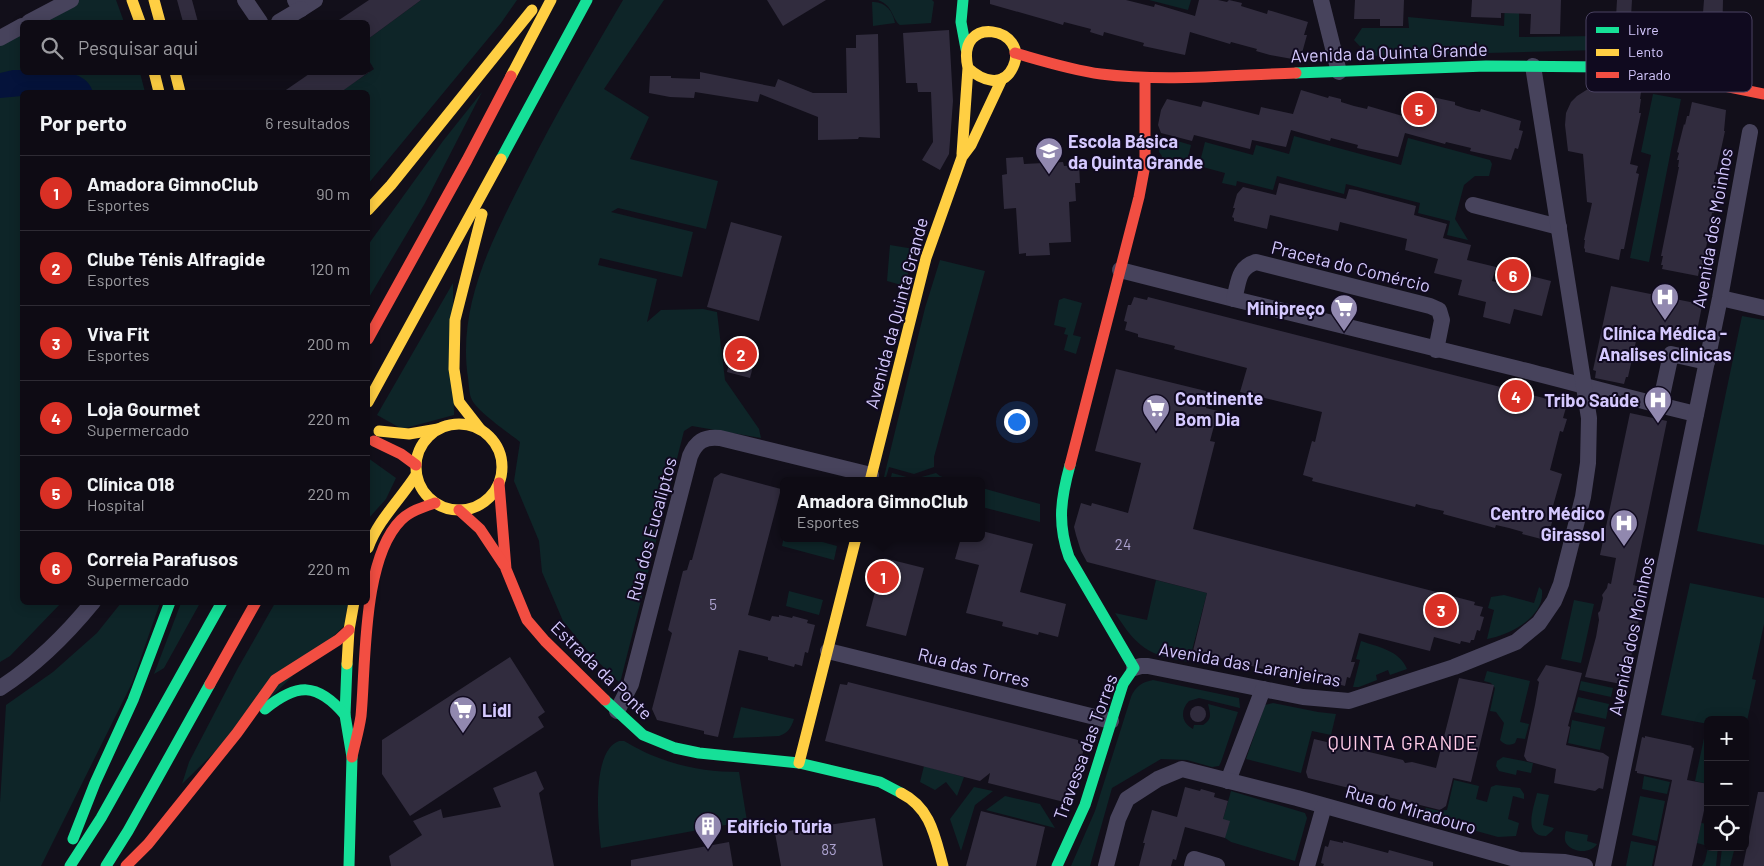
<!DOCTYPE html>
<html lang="pt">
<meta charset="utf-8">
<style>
body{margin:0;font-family:Barlow,sans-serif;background:#1c1922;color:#f1f3f6}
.controls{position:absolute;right:15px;bottom:15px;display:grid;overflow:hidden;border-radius:8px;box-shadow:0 2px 12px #0003}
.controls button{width:45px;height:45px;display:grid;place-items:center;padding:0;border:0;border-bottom:1px solid #2e2b34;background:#0e0b14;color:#f1f3f6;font:25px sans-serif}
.you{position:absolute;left:1016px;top:421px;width:18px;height:18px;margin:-12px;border:4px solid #fff;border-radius:50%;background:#1a73e8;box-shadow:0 0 0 8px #1a73e833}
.badge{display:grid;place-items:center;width:32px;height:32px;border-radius:50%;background:#d93025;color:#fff;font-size:16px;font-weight:700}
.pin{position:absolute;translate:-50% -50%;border:2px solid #fff;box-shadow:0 1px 5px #0006}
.popup{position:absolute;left:780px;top:477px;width:205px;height:65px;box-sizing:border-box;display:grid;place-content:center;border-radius:8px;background:#0e0b14;filter:drop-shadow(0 1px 4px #0005);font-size:16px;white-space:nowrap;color:#9b9ba0}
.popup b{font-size:19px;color:#f1f3f6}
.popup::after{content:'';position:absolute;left:50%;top:100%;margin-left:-10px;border:10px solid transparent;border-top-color:#0e0b14}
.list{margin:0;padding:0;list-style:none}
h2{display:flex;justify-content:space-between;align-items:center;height:65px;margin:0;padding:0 20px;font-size:21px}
h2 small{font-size:16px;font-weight:400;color:#9b9ba0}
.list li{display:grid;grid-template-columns:32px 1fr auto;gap:15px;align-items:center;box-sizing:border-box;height:75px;padding:0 20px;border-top:1px solid #2e2b34}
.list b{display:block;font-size:19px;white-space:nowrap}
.list p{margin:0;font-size:16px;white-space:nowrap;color:#9b9ba0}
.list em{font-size:16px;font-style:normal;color:#9b9ba0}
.icon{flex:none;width:28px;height:28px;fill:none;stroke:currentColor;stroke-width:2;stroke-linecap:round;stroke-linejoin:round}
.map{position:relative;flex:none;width:1764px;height:866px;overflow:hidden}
.search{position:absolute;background:#0e0b14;box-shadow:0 2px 12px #0003;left:20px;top:20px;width:350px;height:55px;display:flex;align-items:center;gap:12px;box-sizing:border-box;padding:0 18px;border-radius:8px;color:#9b9ba0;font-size:19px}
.panel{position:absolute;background:#0e0b14;box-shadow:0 2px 12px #0003;left:20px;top:90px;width:350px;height:515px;border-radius:8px}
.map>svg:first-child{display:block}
.green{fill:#0e2528}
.water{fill:#05133b}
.building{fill:#312c3e}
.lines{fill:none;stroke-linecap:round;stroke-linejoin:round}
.street{stroke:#47435c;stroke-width:16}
.fast{stroke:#16e098;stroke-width:11}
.slow{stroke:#ffcf43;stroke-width:11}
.jam{stroke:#f24e42;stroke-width:11}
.labels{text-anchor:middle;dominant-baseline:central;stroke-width:4;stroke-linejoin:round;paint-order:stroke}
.number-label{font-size:15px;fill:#aca2cf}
.street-label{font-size:18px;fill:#d5c9ff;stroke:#100a1f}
.poi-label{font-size:18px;font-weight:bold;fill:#d5c9ff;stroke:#100a1f;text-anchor:start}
.neighbourhood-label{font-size:19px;letter-spacing:1px;fill:#ffcbe6;stroke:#100a1f}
.key{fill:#100a1f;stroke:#4b4362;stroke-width:1}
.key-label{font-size:14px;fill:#d5c9ff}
</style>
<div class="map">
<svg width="1764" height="866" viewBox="0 0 1764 866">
<rect width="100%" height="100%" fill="#120f1a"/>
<!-- green -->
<g class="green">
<polygon points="78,0 116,0 124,22 35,22"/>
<polygon points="421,0 517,0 501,23 368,184 368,92 340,92 374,69 368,59 368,39"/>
<path d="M623 0H664L604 89 649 117 630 159 718 181 706 229 618 208 611 212 693 232 682 277 600 258 598 265 657 279 647 322 661 310 703 309 717 312 725 380 759 429 761 438 692 426 684 431 620 683 591 655 563 621 542 572 539 541 514 481 520 442C509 433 478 412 472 400 469 395 469 384 468 378 457 305 493 238 525 175 555 115 589 58 623 0Z"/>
<path d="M878 0H932L934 2 931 23 900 25C891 18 894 6 878 0Z"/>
<polygon points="1149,0 1191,0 1188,10"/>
<polygon points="1505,0 1519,0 1519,37 1596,36 1598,50 1369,56 1354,40 1362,28 1409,28 1408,17 1504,26"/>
<path d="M872 2C885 1 893 11 895 23L873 26Z"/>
<polygon points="22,29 22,72 140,73 145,92 22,92 22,602 61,603 10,656 0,662 0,41"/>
<polygon points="482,92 425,203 368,299 368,245 443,141"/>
<polygon points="1653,94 1681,99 1649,262 1630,258 1651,155 1641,152"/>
<polygon points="1160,136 1191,145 1186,167 1161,161 1162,156 1159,152"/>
<polygon points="1294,136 1401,165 1408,138 1490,160 1492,164 1489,176 1475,176 1464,185 1455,219 1468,240 1447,235 1450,221 1418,213 1420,203 1346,184 1344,194 1277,176 1273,190 1237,181 1236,186 1222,183 1225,173 1199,166 1205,142 1253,155 1256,145 1289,154"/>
<polygon points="890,245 914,249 905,286 887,281"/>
<polygon points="940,260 985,271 934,457 934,467 914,474 889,467 885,481 883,481 925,308"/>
<polygon points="453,283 454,415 402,429 377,415"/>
<polygon points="1064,298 1082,303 1073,335 1081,337 1076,354 1064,350 1068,335 1064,334 1066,328 1054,325 1059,300"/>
<polygon points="1742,316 1764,320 1764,545 1697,531"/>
<polygon points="368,458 396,478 386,499 368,519"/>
<polygon points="892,473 914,479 936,473 940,476 953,481 890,481"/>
<polygon points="982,488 1040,504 1040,522 982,507"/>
<polygon points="784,536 784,538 808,538 837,546 834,560 782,546"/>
<path d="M1156 580 1207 593 1189 662C1148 656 1137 647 1115 613L1147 620Z"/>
<polygon points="1690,583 1764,598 1764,624 1752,679 1756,680 1745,730 1745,720 1708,720 1708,724 1661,715"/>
<path d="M1539 587 1542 590C1545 617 1510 635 1487 639L1494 610 1488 608 1491 597 1504 595 1534 603Z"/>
<polygon points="789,591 823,600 819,615 786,606"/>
<polygon points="1574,600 1594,604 1581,663 1561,659"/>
<polygon points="121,603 160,603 132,683 41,866 0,866 0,803 6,705 53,672 97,633"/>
<polygon points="181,603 200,603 164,668 154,674"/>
<polygon points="275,603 348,603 344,626 182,784 189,762 238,668"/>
<path d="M1361 641C1378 647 1399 650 1407 669L1390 675 1388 670 1376 675 1377 680 1359 687H1353L1360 660 1356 659Z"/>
<path d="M1487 671 1530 681 1520 722 1529 724 1525 739 1517 738 1515 743C1510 746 1504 745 1500 740L1504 723 1496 712 1490 711 1495 688 1491 683 1484 681Z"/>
<path d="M1153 680 1239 698 1240 708 1199 698 1189 701C1180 710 1181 723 1193 729L1194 725H1203C1213 719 1210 713 1208 704L1238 712 1221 762 1219 766 1212 767 1187 760 1161 759 1112 788 1090 866H1071L1095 811 1131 697C1135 687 1142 682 1153 680Z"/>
<polygon points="1581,681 1613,688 1611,697 1579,690"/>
<polygon points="1578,697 1609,704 1606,719 1574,712"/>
<polygon points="1273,703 1318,712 1336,714 1331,735 1312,731 1301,773 1246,759 1265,705"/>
<path d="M741 707 794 719C791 728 788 733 779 736L733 738Z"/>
<polygon points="1572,720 1605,727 1600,750 1568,743"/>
<polygon points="1704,738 1708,739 1708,784 1695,781"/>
<path d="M619 741H624C635 747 647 754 659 758 685 768 712 772 739 772L747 821 601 848C598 824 591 751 619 741Z"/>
<polygon points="1503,757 1533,763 1531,773 1517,770 1516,775 1499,771 1496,766 1497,761"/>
<polygon points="924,766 964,777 957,796 946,782 935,790 920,782"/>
<polygon points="1644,776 1670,782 1667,794 1642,789"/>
<polygon points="1454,780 1479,786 1476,799 1487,802 1491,787 1496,785 1520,788 1524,794 1524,799 1513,796 1508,819 1519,823 1516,836 1498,837 1444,822 1444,818 1424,813 1426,808 1440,811 1447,810"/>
<polygon points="974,787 993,791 975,805 961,851 950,819"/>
<polygon points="1231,791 1305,813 1307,818 1295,861 1231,842 1225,838 1223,819"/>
<path d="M1537 793 1549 795 1543 825 1554 828 1552 831 1546 836C1522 836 1534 807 1537 793Z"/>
<polygon points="1005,796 1040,804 1055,828 986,810"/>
<polygon points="1640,796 1665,801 1657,841 1632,835"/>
<polygon points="1701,823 1708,824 1708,846 1697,843"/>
<path d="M1566 831 1588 835 1587 841 1597 844C1591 854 1572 853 1566 843 1564 839 1565 834 1566 831Z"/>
<polygon points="1631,841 1656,846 1652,866 1626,866"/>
<polygon points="1708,847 1718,847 1716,866 1702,866 1705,861"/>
<polygon points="1722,847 1735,847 1730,866 1720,866"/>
</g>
<!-- water -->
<path class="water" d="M13 70H22V72C44 72 85 65 93 92H22V96L0 98V73Z"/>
<!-- building -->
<g class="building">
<polygon points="177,0 192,0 198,22 183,22"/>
<polygon points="369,0 421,0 368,39 368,22 336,22"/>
<polygon points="767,0 826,0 783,26"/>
<polygon points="990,0 1126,0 1154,7 1155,4 1195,16 1199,0 1218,0 1227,2 1229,0 1242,3 1241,6 1267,14 1268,10 1308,22 1304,35 1307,35 1302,53 1300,52 1298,60 1270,55 1256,51 1257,49 1231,42 1230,44 1190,32 1185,55 1143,46 1144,43 1104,32 1103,36 1090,32 1091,29 1064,22 1063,25 1050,21 990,4"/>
<polygon points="1355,0 1404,0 1403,26 1380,26 1380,19 1354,19"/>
<polygon points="1472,0 1561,0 1560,34 1530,34 1531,14 1501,13 1501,18 1471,17"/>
<polygon points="1617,0 1632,0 1631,17 1646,18 1645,39 1599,37 1600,16 1616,17"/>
<polygon points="1704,0 1723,0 1722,45 1681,44 1683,13 1703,13"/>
<polygon points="949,30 953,101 949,154 940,170 922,160 933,142 931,92 918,92 917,83 906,83 903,33"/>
<polygon points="878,34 880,138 859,137 858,139 818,140 818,117 760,94 758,102 695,92 694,98 670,97 649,93 650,76 671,76 671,78 700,79 700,72 775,87 778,79 813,93 847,93 846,48 856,48 856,35"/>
<polygon points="312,72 369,72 341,92 283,92"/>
<polygon points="1607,85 1641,92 1640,99 1641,99 1639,113 1641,113 1630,164 1638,166 1636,173 1639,174 1624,249 1621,249 1619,260 1585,252 1585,249 1584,248 1585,240 1584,240 1592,203 1587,202 1583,154 1568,151 1565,125 1566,113 1571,102 1577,96 1588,89 1607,88"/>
<polygon points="1301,90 1328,98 1329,96 1341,99 1341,102 1354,106 1367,109 1368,106 1406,117 1414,93 1455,102 1455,105 1467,109 1480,112 1481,109 1521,121 1519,130 1523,131 1518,149 1515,148 1511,160 1470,151 1471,148 1446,142 1445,144 1405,133 1398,157 1357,148 1358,145 1331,138 1330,141 1291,130 1286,147 1252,140 1250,149 1194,135 1192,141 1161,133 1158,125 1161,110 1167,99 1201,107 1203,101 1259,115 1261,107 1293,114"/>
<polygon points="1692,102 1726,110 1724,131 1725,131 1714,182 1717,182 1716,190 1718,190 1714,213 1712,213 1703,266 1700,265 1698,276 1662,269 1663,265 1661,265 1663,256 1661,256 1679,167 1678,167 1679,160 1677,160 1679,153 1677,152 1684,124 1685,125 1687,116 1689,116"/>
<polygon points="1023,157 1024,164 1063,162 1064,166 1079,165 1080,183 1075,183 1076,201 1069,202 1071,242 1049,243 1050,255 1026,256 1026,253 1019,254 1016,208 1004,209 1002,175 1007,174 1006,158"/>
<polygon points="1279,183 1346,199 1349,189 1356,190 1416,206 1414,215 1447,224 1443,238 1471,245 1467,260 1496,267 1492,281 1520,288 1523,274 1551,281 1542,316 1514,309 1510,324 1483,317 1486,302 1458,295 1462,280 1434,273 1438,259 1405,250 1407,239 1340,222 1338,231 1270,215 1267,229 1234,221 1234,218 1232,217 1235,208 1233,208 1237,194 1243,187 1276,195"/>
<polygon points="731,222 782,236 759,321 707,307"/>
<polygon points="1611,286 1700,304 1702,306 1695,341 1639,328 1628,377 1626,377 1624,384 1595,378 1596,371 1593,370"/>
<polygon points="1134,297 1147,300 1148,297 1567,404 1563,418 1567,419 1563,432 1560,431 1550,470 1562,474 1551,513 1554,514 1551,526 1548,526 1545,540 1522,534 1523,532 1509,528 1496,525 1495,528 1443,514 1444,511 1430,508 1416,504 1415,507 1312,481 1313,478 1303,475 1312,441 1315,442 1322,412 1240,392 1247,368 1174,349 1175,346 1138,337 1138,334 1125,330 1127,322 1124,321 1128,305 1131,305"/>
<polygon points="734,341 758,347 750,378 727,372"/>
<polygon points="1116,369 1210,392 1206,408 1218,411 1210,441 1215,442 1193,529 1475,602 1474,605 1483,607 1480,616 1484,617 1480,631 1477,630 1474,640 1471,640 1470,643 1461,641 1460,644 1434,637 1430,651 1359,633 1351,662 1355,662 1350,678 1347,677 1345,686 1330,682 1329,685 1313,681 1314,678 1289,671 1287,675 1193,651 1207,593 1087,562 1081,551 1076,535 1074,527 1081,503 1091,506 1092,503 1128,513 1141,463 1095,451"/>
<polygon points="1630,413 1667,421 1633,585 1641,587 1640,589 1644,590 1644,596 1627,676 1625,682 1622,681 1621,684 1585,677 1596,637 1599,620 1598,613 1600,611 1603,598 1602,595 1607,588 1608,583 1611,584 1616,558 1600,555"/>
<polygon points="721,473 781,489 748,615 770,621 772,616 779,617 779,615 792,618 793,616 808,620 807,623 815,625 808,653 805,652 802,666 795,664 794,667 768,660 768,657 739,650 718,737 704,734 704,731 657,720 652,709 672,633 668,630 683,571 687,570 690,560 692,560 714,478"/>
<polygon points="982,531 1033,544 1020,592 1066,604 1058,637 1039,632 1038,635 1002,626 1003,622 966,613 979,565 955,559 961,538 982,538"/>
<polygon points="884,558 924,568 906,636 866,626"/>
<polygon points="510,657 545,712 538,717 544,727 410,816 382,774 382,740"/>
<polygon points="1546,665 1582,673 1568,726 1570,727 1566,745 1603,753 1609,757 1603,789 1599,788 1595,791 1554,783 1556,769 1527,761 1524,756 1535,705 1539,682 1537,680"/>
<polygon points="1459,678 1494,685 1471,782 1453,778 1446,806 1440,810 1356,789 1352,786 1349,788 1308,778 1306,772 1314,739 1403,760 1405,763 1412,762 1436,768"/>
<polygon points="848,682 1078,740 1078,743 1085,745 1068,803 988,783 990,773 980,781 825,741 840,684 847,685"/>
<circle cx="1198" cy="714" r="8"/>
<polygon points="1645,736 1692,746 1691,747 1694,748 1687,780 1708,784 1708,792 1692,866 1654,866 1672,780 1637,773 1637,771 1635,771 1642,737 1645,738"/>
<polygon points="536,771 544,789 539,793 554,866 391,866 389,856 422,835 413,821 441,809 443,818 501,807 493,788"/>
<polygon points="1185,787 1200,791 1201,789 1215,793 1214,797 1228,801 1223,819 1230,821 1225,838 1185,827 1176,860 1173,859 1171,866 1139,866 1145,843 1143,843 1152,810 1177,817"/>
<polygon points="1758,792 1764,792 1764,866 1743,866"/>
<polygon points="981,811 1045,827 1036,866 966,866"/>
<polygon points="875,818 883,866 781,866 775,833"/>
<polygon points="1330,840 1343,843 1343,841 1388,853 1389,850 1433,862 1433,866 1323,866 1324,864 1321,863 1325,846 1328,847"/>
<polygon points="729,842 733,866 631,866 631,860"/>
</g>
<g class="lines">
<!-- street -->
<g class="street">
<polyline points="245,0 260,22"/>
<polyline points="295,0 301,9 315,0"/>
<polyline points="1321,0 1339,72"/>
<polyline points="29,22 71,0"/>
<polyline points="279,22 301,9"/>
<polyline points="0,38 22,26"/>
<polyline points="1473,205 1559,227"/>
<polyline points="1120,270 1234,299"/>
<polyline points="1725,299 1764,308"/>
<path d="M1436 350 1442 320 1439 310 1430 306 1256 262C1237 268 1239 283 1234 299 1329 323 1424 346 1519 369 1578 384 1637 400 1696 414"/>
<polyline points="1660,405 1671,354 1707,362"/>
<polyline points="828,651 1111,721"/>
<polyline points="1134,668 1141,666 1148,666 1303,697 1349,701 1454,667 1516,642 1539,623 1554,601 1561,584 1583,497 1588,463 1589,418 1533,66"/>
<path d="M0 688C36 665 66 635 93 602"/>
<path d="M617 711 631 684 690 456C696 442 704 436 720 438L871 475"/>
<polyline points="1228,781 1263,689"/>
<polyline points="1106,866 1118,819 1127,799 1158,779 1182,769 1297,798 1519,860 1565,862 1585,866"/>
<polyline points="1192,866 1194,859 1217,866"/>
<polyline points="1307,866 1324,806"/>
<polyline points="1603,866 1720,298 1750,132"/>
</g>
<!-- fast -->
<g class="fast">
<polyline points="963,0 961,22 966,49"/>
<polyline points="1296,73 1486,66 1606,67 1637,71"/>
<polyline points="501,159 587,0"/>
<polyline points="347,664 345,715 352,757 349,866"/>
<polyline points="605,700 643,735 675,748 699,753 799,763 880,782 901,793"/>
<path d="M265 709C297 683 317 682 345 715"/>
<polyline points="73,839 95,783 133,700 170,602"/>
<polyline points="70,866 101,818 222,602"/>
<polyline points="106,866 128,831 210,684"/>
<path d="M1057 866 1085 805 1123 684 1134 668 1069 557C1057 523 1061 498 1070 465"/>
</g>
<!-- slow -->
<g class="slow">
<polyline points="132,0 140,22"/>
<polyline points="154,0 160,22"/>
<polyline points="154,72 159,92"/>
<polyline points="175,72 180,92"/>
<polyline points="511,76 551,0"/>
<path d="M962 154 968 68C955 12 1031 28 1013 67 1003 89 981 80 968 68"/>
<polyline points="368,210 391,185 532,10"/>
<polyline points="368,402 501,159"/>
<circle cx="459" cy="467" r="43"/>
<polyline points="480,429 459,402 454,369 455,320 482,214"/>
<polyline points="379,431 409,434 438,429"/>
<polyline points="870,481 926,258 962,157 971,145 1002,79"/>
<path d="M368 548C378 520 400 500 416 475"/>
<polyline points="347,664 349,630 354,602"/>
<polyline points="799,763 856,538"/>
<path d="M901 793C931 808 935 837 943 866"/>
</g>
<!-- jam -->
<g class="jam">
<path d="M1015 53C1043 61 1071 70 1101 74 1165 82 1232 75 1296 73"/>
<polyline points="1637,71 1690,79 1764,94"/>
<polyline points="368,339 467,160 511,76"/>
<polyline points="374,441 401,454 416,465"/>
<polyline points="1070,465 1139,197 1145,165 1145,78"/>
<polyline points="499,483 506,569 527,620 545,641 605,700"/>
<polyline points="459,510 480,529 504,565"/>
<polyline points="210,684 256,602"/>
<path d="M352 757C355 743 359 730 361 716 366 664 362 559 401 520 410 511 423 507 435 503"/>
<polyline points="126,866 148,844 237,733 275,680 338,640 349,630"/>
</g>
</g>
<!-- icons -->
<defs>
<g id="school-pin" transform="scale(1.4375)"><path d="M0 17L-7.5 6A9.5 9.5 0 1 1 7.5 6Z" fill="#9188af" stroke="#100a1f"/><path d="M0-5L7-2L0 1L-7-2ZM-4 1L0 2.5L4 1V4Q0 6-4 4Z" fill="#fff"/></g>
<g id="hospital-pin" transform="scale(1.4375)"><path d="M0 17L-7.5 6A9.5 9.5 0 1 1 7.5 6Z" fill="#9188af" stroke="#100a1f"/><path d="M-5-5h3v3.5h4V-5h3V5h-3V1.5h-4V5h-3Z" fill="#fff"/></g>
<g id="supermarket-pin" transform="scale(1.4375)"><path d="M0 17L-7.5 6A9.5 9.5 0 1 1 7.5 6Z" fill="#9188af" stroke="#100a1f"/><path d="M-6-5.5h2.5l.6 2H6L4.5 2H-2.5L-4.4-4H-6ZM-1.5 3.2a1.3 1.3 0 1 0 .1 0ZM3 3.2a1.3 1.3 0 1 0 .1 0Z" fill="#fff"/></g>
<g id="building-pin" transform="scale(1.4375)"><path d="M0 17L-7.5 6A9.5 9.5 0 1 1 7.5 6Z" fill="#9188af" stroke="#100a1f"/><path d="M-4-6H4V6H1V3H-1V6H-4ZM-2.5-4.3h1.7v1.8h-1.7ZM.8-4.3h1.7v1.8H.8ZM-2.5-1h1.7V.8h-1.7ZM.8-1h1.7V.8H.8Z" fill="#fff"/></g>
</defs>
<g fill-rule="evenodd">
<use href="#school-pin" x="1049" y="151"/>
<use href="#hospital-pin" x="1665" y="297"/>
<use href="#supermarket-pin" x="1344" y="308"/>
<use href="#hospital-pin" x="1658" y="400"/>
<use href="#supermarket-pin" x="1156" y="408"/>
<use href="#hospital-pin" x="1624" y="523"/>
<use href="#supermarket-pin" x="463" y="710"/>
<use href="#building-pin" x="708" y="826"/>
</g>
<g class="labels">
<!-- number labels -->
<g class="number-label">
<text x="1123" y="544">24</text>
<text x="713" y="604">5</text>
<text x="829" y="849">83</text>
</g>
<!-- street labels -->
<g class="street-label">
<text transform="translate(1389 52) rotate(-2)">Avenida da Quinta Grande</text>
<text transform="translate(1712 228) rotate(-80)">Avenida dos Moinhos</text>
<text transform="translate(1351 266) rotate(14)">Praceta do Comércio</text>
<text transform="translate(896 313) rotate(-75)">Avenida da Quinta Grande</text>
<text transform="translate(651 529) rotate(-75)">Rua dos Eucaliptos</text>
<text transform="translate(1631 636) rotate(-78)">Avenida dos Moinhos</text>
<text transform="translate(1250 664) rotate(10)">Avenida das Laranjeiras</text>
<text transform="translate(974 667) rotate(14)">Rua das Torres</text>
<text transform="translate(602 670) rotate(44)">Estrada da Ponte</text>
<text transform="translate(1085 747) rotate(-70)">Travessa das Torres</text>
<text transform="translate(1411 809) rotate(16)">Rua do Miradouro</text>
</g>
<!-- poi labels -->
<g class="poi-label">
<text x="1068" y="141">Escola Básica<tspan x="1068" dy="21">da Quinta Grande</tspan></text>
<text x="1325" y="308" text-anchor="end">Minipreço</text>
<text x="1665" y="333" text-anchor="middle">Clínica Médica -<tspan x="1665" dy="21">Analises clinicas</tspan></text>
<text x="1175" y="398">Continente<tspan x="1175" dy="21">Bom Dia</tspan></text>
<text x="1639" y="400" text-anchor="end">Tribo Saúde</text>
<text x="1605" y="513" text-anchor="end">Centro Médico<tspan x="1605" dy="21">Girassol</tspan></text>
<text x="482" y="710">Lidl</text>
<text x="727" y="826">Edifício Túria</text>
</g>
<!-- neighbourhood labels -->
<g class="neighbourhood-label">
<text x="1403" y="742">QUINTA GRANDE</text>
</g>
</g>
<!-- legend -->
<rect x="1586" y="12" width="166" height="80" rx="8" class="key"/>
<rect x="1596" y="27" width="23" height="6" fill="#16e098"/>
<rect x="1596" y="49" width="23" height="7" fill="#ffcf43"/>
<rect x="1596" y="72" width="23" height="6" fill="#f24e42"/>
<g class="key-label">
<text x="1628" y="35">Livre</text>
<text x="1628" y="57">Lento</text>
<text x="1628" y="80">Parado</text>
</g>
</svg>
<div class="controls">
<button>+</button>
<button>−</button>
<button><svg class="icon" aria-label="locate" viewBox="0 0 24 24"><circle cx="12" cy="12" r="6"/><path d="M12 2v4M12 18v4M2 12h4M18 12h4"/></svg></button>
</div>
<div class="you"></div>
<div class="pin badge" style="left:883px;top:577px">1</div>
<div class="popup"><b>Amadora GimnoClub</b>Esportes</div>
<div class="pin badge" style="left:741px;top:354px">2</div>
<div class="pin badge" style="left:1441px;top:610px">3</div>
<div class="pin badge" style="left:1516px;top:396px">4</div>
<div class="pin badge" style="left:1419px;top:109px">5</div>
<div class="pin badge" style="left:1513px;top:275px">6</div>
<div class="search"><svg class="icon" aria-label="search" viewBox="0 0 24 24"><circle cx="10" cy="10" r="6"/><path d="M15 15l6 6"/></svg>Pesquisar aqui</div>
<section class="panel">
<h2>Por perto<small>6 resultados</small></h2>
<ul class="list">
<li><span class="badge">1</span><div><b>Amadora GimnoClub</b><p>Esportes</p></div><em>90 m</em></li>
<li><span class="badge">2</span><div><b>Clube Ténis Alfragide</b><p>Esportes</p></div><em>120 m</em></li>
<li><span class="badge">3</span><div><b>Viva Fit</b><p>Esportes</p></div><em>200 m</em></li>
<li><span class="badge">4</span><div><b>Loja Gourmet</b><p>Supermercado</p></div><em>220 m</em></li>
<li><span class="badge">5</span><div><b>Clínica 018</b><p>Hospital</p></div><em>220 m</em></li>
<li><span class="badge">6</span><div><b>Correia Parafusos</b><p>Supermercado</p></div><em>220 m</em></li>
</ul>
</section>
</div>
